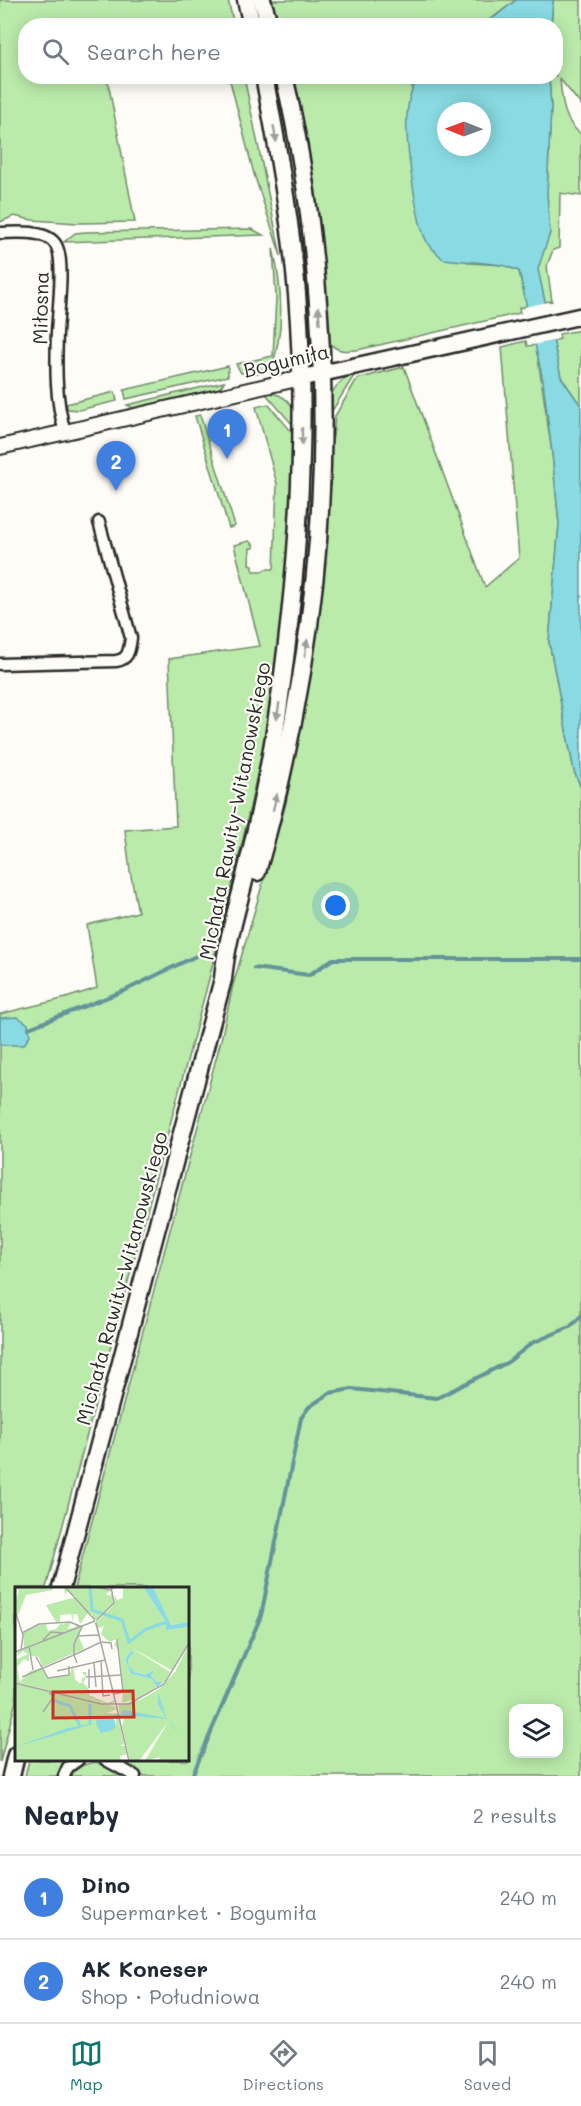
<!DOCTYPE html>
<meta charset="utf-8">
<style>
body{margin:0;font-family:Mali,sans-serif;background:#f2f2f3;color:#1f2937}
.controls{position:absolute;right:18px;bottom:18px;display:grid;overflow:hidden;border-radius:12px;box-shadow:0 3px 15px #0003}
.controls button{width:54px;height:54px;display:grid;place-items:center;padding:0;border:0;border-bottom:2px solid #e0e1e3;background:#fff;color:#1f2937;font:30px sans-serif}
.compass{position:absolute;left:437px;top:102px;width:54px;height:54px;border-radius:50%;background:#fff;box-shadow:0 3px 15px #0003;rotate:271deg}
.you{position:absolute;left:336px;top:906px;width:21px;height:21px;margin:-15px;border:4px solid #fff;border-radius:50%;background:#1a73e8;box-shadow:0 0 0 9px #1a73e833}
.badge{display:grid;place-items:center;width:39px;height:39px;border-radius:50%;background:#0f766e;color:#fff;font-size:20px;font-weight:700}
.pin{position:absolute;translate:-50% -50px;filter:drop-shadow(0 2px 3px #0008)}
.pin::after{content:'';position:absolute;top:32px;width:21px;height:18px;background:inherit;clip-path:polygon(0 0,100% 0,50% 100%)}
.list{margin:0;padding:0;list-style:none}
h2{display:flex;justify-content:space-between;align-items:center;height:78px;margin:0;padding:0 24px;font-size:26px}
h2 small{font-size:20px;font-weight:400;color:#747a83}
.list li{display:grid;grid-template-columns:39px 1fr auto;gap:18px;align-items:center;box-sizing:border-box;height:84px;padding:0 24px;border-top:2px solid #e0e1e3}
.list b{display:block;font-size:22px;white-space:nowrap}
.list p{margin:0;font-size:20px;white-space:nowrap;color:#747a83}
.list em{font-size:20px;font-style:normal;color:#747a83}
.icon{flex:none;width:33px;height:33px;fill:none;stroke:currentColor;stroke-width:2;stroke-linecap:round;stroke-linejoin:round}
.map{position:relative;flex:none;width:581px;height:1776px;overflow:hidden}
.search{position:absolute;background:#fff;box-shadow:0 3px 15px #0003;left:18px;right:18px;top:18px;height:66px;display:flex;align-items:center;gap:15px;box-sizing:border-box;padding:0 21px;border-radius:24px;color:#747a83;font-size:22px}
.sheet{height:246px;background:#fff}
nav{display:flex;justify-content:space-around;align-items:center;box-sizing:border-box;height:84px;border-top:2px solid #e0e1e3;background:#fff;font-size:16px;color:#747a83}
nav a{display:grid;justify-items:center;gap:3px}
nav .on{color:#0f766e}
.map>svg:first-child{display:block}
.green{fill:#baebab;stroke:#728b6b;stroke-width:1.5;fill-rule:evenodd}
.water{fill:#89dae2;stroke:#639499;stroke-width:1.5;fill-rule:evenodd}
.pier{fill:#fdfcf7}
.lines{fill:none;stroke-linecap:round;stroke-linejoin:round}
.stream{stroke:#639499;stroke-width:4}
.minor-casing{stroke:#2b2b2b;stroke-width:15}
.tertiary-casing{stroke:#2b2b2b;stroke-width:18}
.secondary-casing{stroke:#2b2b2b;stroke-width:20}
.primary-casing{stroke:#2b2b2b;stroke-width:21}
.minor{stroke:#fdfcf7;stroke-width:10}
.tertiary{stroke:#fdfcf7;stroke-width:14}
.secondary{stroke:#fdfcf7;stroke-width:15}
.primary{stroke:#fdfcf7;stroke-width:16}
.oneway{fill:#9e9e9b}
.labels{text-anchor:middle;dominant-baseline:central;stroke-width:4.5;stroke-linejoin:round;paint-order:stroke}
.street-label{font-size:20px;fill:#2b2b2b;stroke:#fdfcf7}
.inset-river{fill:none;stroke:#89dae2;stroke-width:3}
.inset-road{fill:none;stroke:#a9a8a5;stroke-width:1.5}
.view{fill:#c8321e;fill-opacity:0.15;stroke:#c8321e;stroke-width:3}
.inset-edge{fill:none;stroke:#2b2b2b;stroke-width:3}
</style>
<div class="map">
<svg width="581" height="1776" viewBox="0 0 581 1776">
<rect width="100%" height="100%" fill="#fdfcf7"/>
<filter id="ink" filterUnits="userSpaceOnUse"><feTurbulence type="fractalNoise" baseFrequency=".0167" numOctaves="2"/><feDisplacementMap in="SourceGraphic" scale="12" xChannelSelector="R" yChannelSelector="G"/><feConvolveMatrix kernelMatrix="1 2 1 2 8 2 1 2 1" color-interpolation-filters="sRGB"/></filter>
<g filter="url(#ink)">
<!-- green -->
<g class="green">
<polygon points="0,0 228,0 234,25 216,25 215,22 201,26 26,26 26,76 107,77 135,222 78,223 32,220 14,216 0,222"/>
<polygon points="267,0 516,0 491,19 477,26 274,25"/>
<path d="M553 0H581V105L560 79C562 100 563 121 581 134V196L560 193 559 248 553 250 547 266 552 301 545 302 537 268 550 233 547 194 551 107 549 77 556 76V26L551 25Z"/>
<polygon points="229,77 244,77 281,256 254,174"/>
<path d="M288 77H420L412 86 413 182 418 211 427 241 470 263 503 265 519 271 527 306 519 308 520 313 357 350C345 351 336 352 328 341Z"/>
<polygon points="252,229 263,235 64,242 75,233 86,232"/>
<path d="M273 248C282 287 285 331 271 369L263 373H241L236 364 273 356 276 297Z"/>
<polygon points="581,330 581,406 561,377 553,341 560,339 559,334"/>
<path d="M526 341 527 346 536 345 552 453 559 524 549 642 574 771 581 788V1776H136L111 1760H188V1588H74L221 1040 233 985 286 803 297 747 318 613 328 437H333L335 416 357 379 404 367 485 587 519 558 502 347ZM514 1708H558V1754H514Z"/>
<polygon points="228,366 228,376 126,399 124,390"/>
<path d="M355 374 332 411 329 413C326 394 338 380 355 374Z"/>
<polygon points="224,382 220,388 133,408 127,405"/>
<polygon points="115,392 117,401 79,410 68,409 66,404"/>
<path d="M265 393C284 392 296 405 297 424H292Z"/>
<polygon points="268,404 292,432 293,436 298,436 288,588 270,714 243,839 209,979 46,1588 16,1588 16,1701 0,1762 0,1014 66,998 97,988 87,925 138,912 130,871 125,830 176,826 169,659 260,646 234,545 249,541 253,544 254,548 250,548 249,564 253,565 253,571 263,571 265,569 274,569 277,484 256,407"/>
<polygon points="200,415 235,526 229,528 195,416"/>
<polygon points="29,1760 72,1760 61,1776 25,1776"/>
<polygon points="96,1762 123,1776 70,1776 74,1767"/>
</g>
<!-- water -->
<g class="water">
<polygon points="516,0 553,0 551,25 477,25 493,18"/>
<path d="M420 77H549L551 107 547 194 550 233 538 269 561 377 581 406V788L574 771 549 642 559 524 552 453 543 381 519 271 503 265 443 259C438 254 431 248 427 242 416 224 405 138 407 115 408 101 411 87 420 77ZM446 111H482V147H446Z"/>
<polygon points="18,1017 28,1024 30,1035 24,1045 0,1045 0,1018"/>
</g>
<!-- pier -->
<polygon class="pier" points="548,302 556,340 533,345 524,307"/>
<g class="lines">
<!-- stream -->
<g class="stream">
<polyline points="254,968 309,975 333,959 581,959"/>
<polyline points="29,1028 126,990 202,953"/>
<polyline points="192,1776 261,1616 301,1418 309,1407 330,1393 352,1389 437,1398 508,1362 532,1343 570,1327 581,1316"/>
</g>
<!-- minor casing -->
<g class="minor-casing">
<g id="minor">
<path d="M0 233C15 233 47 229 56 245 65 260 58 312 57 332 56 366 55 399 65 432"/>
<path d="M0 664 116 661C129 659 129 650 131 638L99 522"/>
<polyline points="106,1760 135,1776"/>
<polyline points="64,1776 68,1767 78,1760"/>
</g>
</g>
<!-- tertiary casing -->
<g class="tertiary-casing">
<polyline id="tertiary" points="0,447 301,378"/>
</g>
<!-- secondary casing -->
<g class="secondary-casing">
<polyline id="secondary" points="301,378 581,316"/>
</g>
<!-- primary casing -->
<g class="primary-casing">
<g id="primary">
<polyline points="246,0 252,26"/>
<polyline points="262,0 270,26"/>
<path d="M257 872C313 674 335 484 316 278 310 211 300 143 284 76"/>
<path d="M61 1588 223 979C226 946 235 916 243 885 255 836 266 787 274 737 297 590 309 442 297 294 291 221 278 148 264 76"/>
<polyline points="11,1776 16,1755"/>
</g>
</g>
<!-- minor -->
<use href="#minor" class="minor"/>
<!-- tertiary -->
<use href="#tertiary" class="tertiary"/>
<!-- secondary -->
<use href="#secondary" class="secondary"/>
<!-- primary -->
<use href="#primary" class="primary"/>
</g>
<!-- one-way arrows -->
<defs><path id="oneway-solid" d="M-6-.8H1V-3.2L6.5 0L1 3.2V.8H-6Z" transform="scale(1.5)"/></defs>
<g class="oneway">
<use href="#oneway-solid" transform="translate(275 134) rotate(80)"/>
<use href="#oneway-solid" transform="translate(319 315) rotate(-94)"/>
<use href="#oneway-solid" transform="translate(302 436) rotate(90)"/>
<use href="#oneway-solid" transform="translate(306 648) rotate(-81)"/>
<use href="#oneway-solid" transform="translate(278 711) rotate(99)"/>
<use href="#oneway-solid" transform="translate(275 802) rotate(-76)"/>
</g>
</g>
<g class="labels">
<!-- street labels -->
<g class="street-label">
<text transform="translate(40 308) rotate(-89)">Miłosna</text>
<text transform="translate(286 360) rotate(-13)">Bogumiła</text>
<text transform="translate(234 811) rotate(-79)">Michała Rawity-Witanowskiego</text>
<text transform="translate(121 1278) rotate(-75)">Michała Rawity-Witanowskiego</text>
</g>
</g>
<!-- overview -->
<g transform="translate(15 1587)">
<rect width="174" height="174" fill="#fdfcf7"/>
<path d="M0 0H37L38 3 11 8 2 31 0 14 4 4ZM49 0H85L95 4 91 7 95 9 97 5 98 17 82 32 83 34 98 19 100 8 106 9 100 8 102 13 108 11V0H128L151 35V43L174 40V55L158 84 115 60 155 85 150 94 125 111 107 116H102L100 107 102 116H107L108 104 104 63 99 58 102 52 94 55 86 47 89 39 83 41 85 49 79 36 72 39 81 35 80 31 79 34 74 36 79 33 77 27H72L65 37 62 27H58V35L56 27 45 28V35H41L31 18 61 10 52 4 50 8ZM117 63 120 70 117 67 113 73 114 79 119 85 131 88 138 82 136 89 142 95H147L142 100 137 92 116 87 110 72ZM138 0H174V35L156 38ZM46 36 48 38 50 36H56L52 42 61 40 59 36 66 39 64 50 69 62 27 80 24 70 16 69 14 60V74L9 72 2 80 5 95 15 84 27 81 33 91 54 89 58 78 60 92 64 96H67V91L71 90 67 85H71V90L68 96 74 102V108L93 116 99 113 100 117 80 115 0 95V73L13 67 8 64 2 69 3 65 29 52 9 61 8 46 23 38 31 37 33 44 41 42ZM174 57V174H143L145 170 130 174 153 135 124 174H115L107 139 110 129H105L103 118 125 113 144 102 160 85ZM0 96 99 119 102 122 92 126H103L109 157 105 159H110L112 167 105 169 106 174H0ZM101 128V138L84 145 82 131Z" fill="#baebab" fill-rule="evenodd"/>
<path d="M128 0H138L156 38 174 35V40L151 43V35ZM117 63 120 70 117 67 113 73 114 79 119 85 131 88 139 82 136 89 142 95H148L142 100 137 92 116 87 110 72ZM143 106 152 132 161 142 174 146 160 142 152 132 106 128 99 131 101 140 95 144 85 146 81 136 0 160 53 141 81 136 82 131 106 127 109 123 151 131 143 117Z" fill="#89dae2"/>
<path class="inset-river" d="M75 0 77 23 107 33 114 55 131 42 152 35M38 113 55 119 65 139M75 117V137"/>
<path class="inset-road" d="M50 0 80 33M81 0 95 3 99 0M0 24 8 48 6 63M82 33 99 16 96 0M81 36 101 117M63 49 84 48M28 53 36 45 49 46M14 59 18 83M0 65 80 34M21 70 33 91 54 88V79M86 74 88 109 95 108M62 76 59 68 86 55 96 56 97 62M79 76 81 100M74 82V101M42 84 90 73M7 90 59 68V57L67 40 55 35 24 37 7 46M71 90 107 88M0 96 86 117H114L149 97 174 56M99 107 108 105 102 52M101 117 114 174M28 125 39 109 34 106"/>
<path class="view" d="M118 104 119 130 38 131V105Z"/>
<rect width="174" height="174" class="inset-edge"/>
</g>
</svg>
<div class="controls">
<button><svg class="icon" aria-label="layers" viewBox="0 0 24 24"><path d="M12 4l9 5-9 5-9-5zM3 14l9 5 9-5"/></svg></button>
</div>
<svg class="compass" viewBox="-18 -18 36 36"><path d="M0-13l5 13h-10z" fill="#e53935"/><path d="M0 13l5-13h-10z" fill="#747a83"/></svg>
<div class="you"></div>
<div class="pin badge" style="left:227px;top:459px;background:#3f7fe0">1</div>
<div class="pin badge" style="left:116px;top:491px;background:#3f7fe0">2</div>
<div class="search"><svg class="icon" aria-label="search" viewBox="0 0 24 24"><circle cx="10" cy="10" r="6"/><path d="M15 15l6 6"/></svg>Search here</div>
</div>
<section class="sheet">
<h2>Nearby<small>2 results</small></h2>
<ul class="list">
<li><span class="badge" style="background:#3f7fe0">1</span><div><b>Dino</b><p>Supermarket · Bogumiła</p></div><em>240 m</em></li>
<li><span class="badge" style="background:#3f7fe0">2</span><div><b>AK Koneser</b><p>Shop · Południowa</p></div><em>240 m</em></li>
</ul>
</section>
<nav>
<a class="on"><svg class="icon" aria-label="map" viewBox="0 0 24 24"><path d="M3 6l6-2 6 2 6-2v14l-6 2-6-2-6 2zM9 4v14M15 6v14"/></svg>Map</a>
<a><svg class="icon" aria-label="directions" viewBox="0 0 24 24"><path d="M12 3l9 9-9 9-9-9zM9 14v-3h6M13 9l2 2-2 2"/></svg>Directions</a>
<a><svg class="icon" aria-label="saved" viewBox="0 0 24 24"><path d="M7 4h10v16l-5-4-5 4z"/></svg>Saved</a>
</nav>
